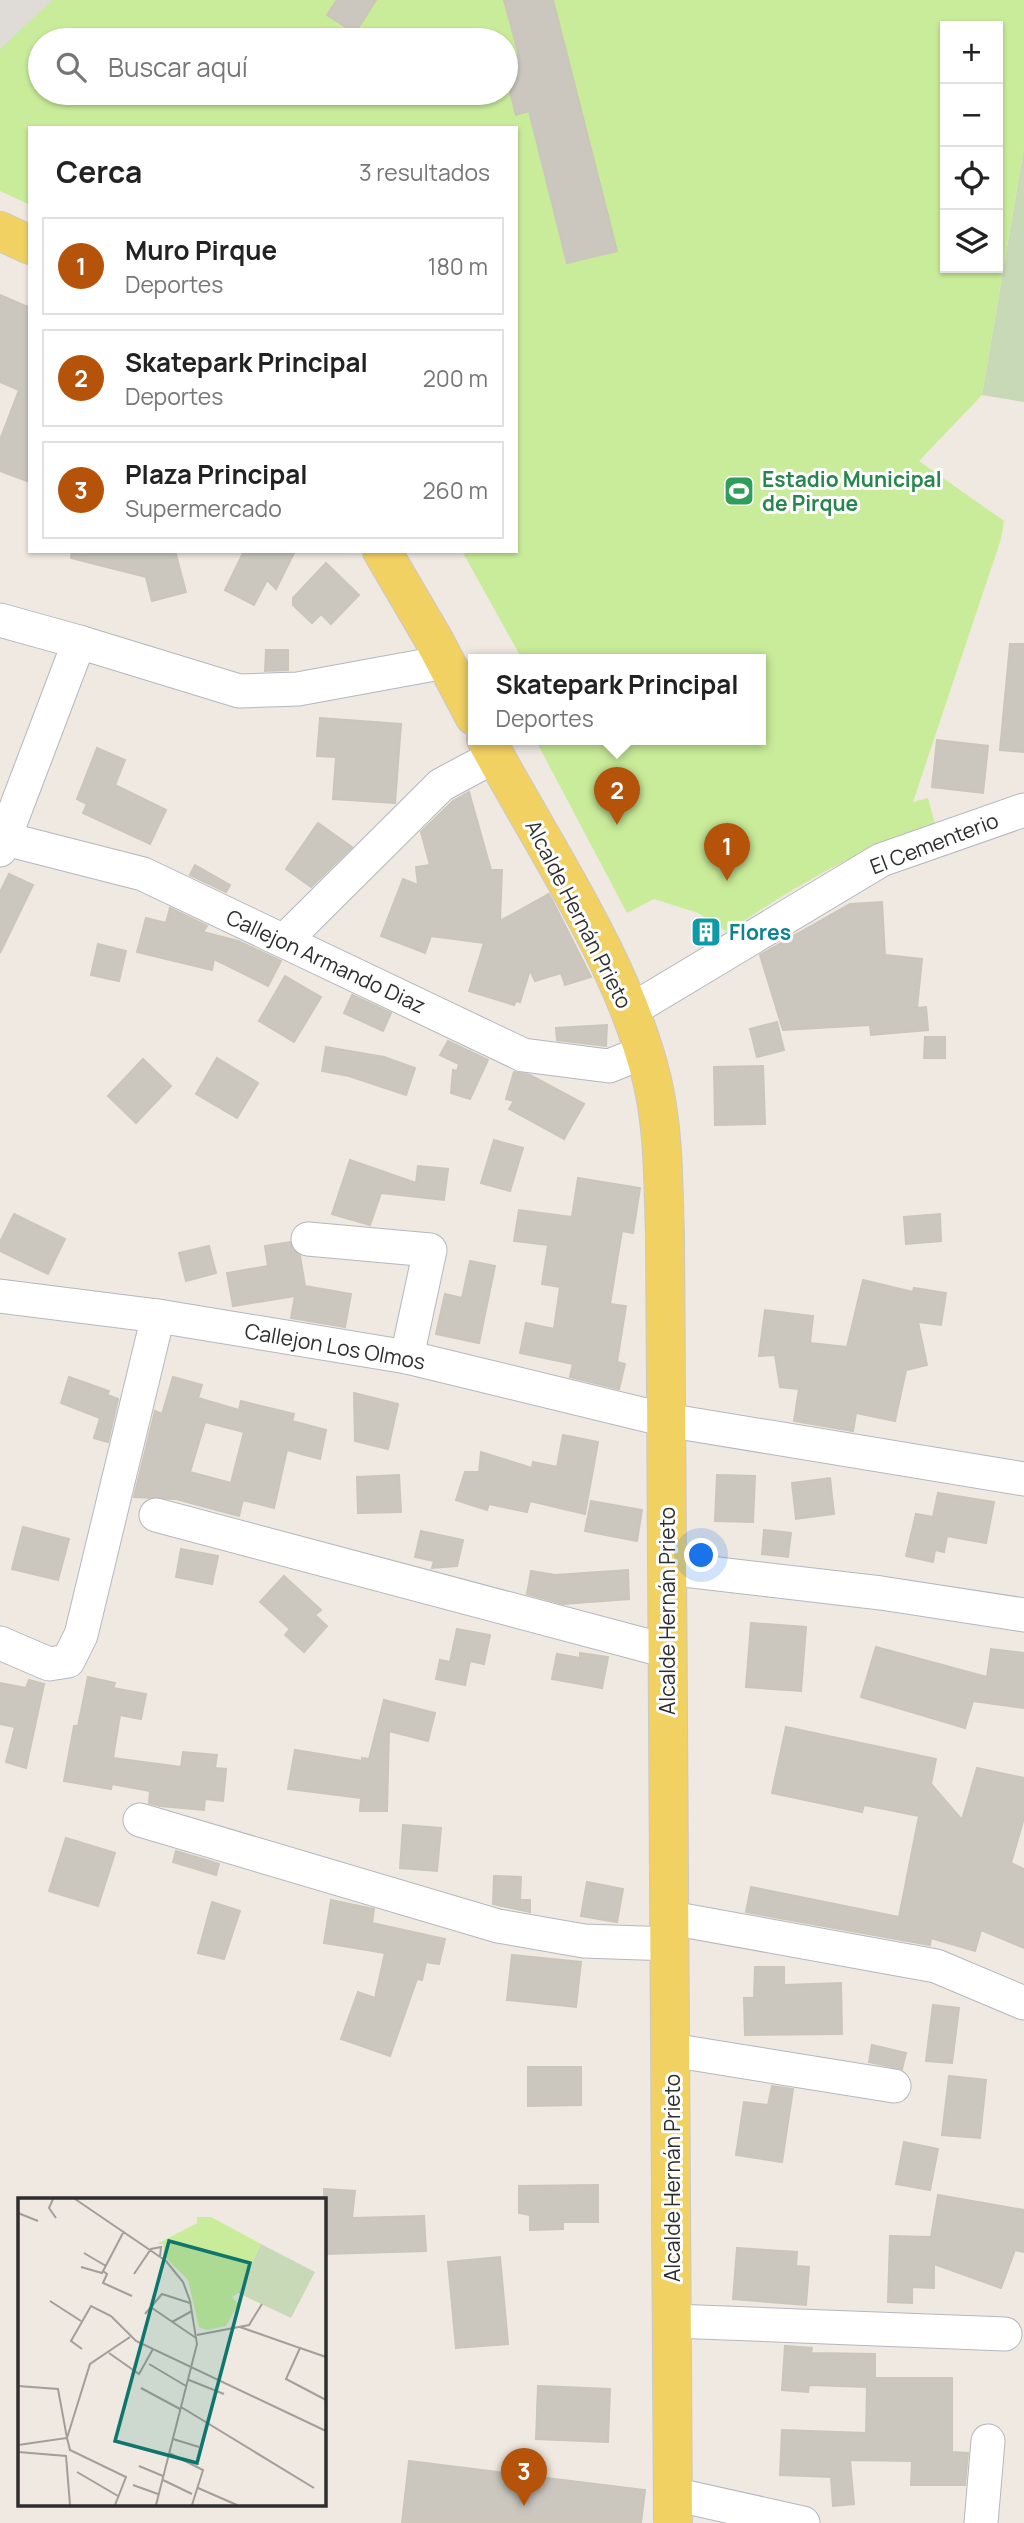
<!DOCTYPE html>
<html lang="es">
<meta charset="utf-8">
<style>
body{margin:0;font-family:Manrope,sans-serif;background:#f2f2f2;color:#222}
.controls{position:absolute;right:21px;top:21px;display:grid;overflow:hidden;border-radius:0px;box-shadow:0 2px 5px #0004}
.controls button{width:63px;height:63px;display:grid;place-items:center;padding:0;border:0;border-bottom:2px solid #e0e0e0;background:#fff;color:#222;font:35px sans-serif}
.you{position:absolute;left:702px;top:1556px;width:24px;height:24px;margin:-18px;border:5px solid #fff;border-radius:50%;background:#1a73e8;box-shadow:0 0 0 10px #1a73e833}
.badge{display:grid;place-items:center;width:46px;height:46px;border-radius:50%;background:#b45309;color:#fff;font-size:23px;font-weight:700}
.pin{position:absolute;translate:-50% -58px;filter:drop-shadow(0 2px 4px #0008)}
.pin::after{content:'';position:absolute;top:37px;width:24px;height:21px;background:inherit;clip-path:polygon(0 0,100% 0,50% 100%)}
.popup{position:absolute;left:468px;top:654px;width:298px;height:91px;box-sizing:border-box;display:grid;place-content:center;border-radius:0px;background:#fff;filter:drop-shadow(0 2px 5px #0005);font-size:23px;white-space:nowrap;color:#767676}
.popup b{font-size:26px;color:#222}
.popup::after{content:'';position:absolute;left:50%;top:100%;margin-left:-14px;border:14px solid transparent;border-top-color:#fff}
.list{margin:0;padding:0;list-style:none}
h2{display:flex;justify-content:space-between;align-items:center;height:91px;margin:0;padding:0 28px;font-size:30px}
h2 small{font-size:23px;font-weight:400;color:#767676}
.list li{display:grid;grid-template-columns:46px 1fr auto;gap:21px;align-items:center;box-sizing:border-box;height:98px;margin:0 14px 14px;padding:0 14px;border:2px solid #e0e0e0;border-radius:0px}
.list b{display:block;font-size:26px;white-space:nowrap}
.list p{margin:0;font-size:23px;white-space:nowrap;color:#767676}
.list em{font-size:23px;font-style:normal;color:#767676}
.icon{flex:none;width:38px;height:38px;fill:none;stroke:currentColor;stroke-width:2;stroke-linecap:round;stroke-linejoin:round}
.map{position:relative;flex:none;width:1024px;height:2523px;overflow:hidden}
.search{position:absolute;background:#fff;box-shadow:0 2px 5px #0004;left:28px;top:28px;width:490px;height:77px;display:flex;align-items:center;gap:18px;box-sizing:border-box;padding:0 24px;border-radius:38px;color:#767676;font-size:26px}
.panel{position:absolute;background:#fff;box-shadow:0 2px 5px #0004;left:28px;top:126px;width:490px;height:427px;border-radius:0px}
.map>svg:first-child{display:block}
.cemetery{fill:#c8d9b8}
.pitch{fill:#c9ec9a;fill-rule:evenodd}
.plaza{fill:#dfdcd8}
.building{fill:#cbc7bf;stroke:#cbc5ba;stroke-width:2;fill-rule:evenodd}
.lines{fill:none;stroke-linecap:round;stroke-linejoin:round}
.minor-casing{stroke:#b4b7c1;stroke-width:35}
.major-casing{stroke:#c9c9c9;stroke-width:40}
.minor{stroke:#fff;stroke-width:33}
.major{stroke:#f2d163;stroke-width:38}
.labels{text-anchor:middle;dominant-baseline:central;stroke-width:6;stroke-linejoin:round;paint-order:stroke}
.leisure-label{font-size:21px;font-weight:bold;fill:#27864d;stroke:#fff;text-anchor:start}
.street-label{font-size:21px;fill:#2e2e2e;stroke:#fff}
.culture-label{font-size:21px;font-weight:bold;fill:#0d838f;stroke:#fff;text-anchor:start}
.inset-road{fill:none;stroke:#a29e99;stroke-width:2}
.view{fill:#0f766e;fill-opacity:0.15;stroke:#0f766e;stroke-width:3.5}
.inset-edge{fill:none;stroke:#2e2e2e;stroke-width:3.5}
</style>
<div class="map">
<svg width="1024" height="2523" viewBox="0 0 1024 2523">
<rect width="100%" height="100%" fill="#efe9e1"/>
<!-- cemetery -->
<polygon class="cemetery" points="1024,147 1024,402 982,395"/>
<!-- pitch -->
<path class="pitch" d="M0 0H1024V147L982 395 919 461 1004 521 1001 539 913 802 928 798 935 824C859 848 794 887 727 932L698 913 654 899 627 913 535 739H760V659H522L462 551H516V128H30V205L0 191ZM945 26H998V268H945ZM40 40H506V93H40Z"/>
<!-- plaza -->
<polygon class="plaza" points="0,0 53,0 0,49"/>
<!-- building -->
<g class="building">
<polygon points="337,0 376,0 355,33 327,15"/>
<polygon points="504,0 553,0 617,251 567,263 529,111 516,115 506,77 506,59 519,55"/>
<polygon points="0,295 30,308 30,482 0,471 0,440 19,390 0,382"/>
<polygon points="72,551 175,551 186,592 152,601 146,577 71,558"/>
<polygon points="244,551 295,551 276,589 267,580 254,605 225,590"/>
<polygon points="326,563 359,595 331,624 321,614 312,623 293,605 293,598"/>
<polygon points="1010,644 1024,644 1024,752 1000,750"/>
<polygon points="266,650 288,650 288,670 265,671"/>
<polygon points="320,718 401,724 395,803 333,799 336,757 317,756"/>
<polygon points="937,740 988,746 983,793 932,787"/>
<polygon points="97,748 125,760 115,785 166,810 150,844 83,813 87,804 77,799"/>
<polygon points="469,792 491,870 502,870 500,921 549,894 591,977 565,985 561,973 535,981 530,970 520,1002 516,1001 514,1005 469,991 484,943 431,936 425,953 381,936 403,879 418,885 416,867 430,865 421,832 453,801"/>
<polygon points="318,823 352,847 311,887 286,869"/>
<polygon points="195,865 230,885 226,892 190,875"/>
<polygon points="9,874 33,885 0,953 0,892"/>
<polygon points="882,902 885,955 922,959 917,1008 926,1007 928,1030 871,1035 870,1025 783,1030 760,955 850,904"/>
<polygon points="170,908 207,926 203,932 238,941 281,961 268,986 214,959 212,970 137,952 146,918 166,923"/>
<polygon points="98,944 126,951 119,981 91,975"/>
<polygon points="285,976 321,997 294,1042 259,1021"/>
<polygon points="352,995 391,1013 383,1031 344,1013"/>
<polygon points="777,1022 784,1050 757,1057 750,1029"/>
<polygon points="607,1025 606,1046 557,1040 556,1028"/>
<polygon points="925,1037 945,1037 945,1058 924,1058"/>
<polygon points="448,1041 488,1060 470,1099 451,1093 453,1070 457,1071 459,1064 440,1055"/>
<polygon points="326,1047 384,1057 415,1068 406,1095 349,1076 322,1071"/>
<polygon points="217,1058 258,1083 237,1118 196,1094"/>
<polygon points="143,1059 171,1086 136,1123 108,1096"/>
<polygon points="763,1066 765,1124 715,1125 714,1067"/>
<polygon points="514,1072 530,1075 584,1104 564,1139 509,1109 514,1101 506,1099"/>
<polygon points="494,1140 523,1148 510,1191 481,1183"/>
<polygon points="350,1160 416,1183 418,1166 448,1169 444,1200 381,1193 370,1225 332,1214"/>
<polygon points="578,1178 640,1188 633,1233 622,1231 610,1304 626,1306 617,1362 625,1364 619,1389 570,1377 573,1364 520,1353 526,1323 554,1329 560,1287 542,1284 548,1245 514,1241 519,1210 572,1217"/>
<polygon points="14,1214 65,1239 48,1274 0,1251 0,1242"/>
<polygon points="940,1214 941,1241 906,1244 904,1217"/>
<polygon points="290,1242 300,1256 305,1286 351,1294 345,1327 291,1318 295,1296 233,1306 227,1273 268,1266 265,1246"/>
<polygon points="209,1246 216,1273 186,1281 179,1253"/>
<polygon points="470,1261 495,1266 479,1343 436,1334 445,1294 462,1298"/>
<polygon points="863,1280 913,1292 914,1288 946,1293 941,1325 918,1322 927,1365 906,1370 895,1421 856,1413 853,1431 794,1421 799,1389 780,1387 775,1355 759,1356 765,1310 813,1316 810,1343 847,1347"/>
<polygon points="69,1377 109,1391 107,1395 118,1399 108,1442 94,1438 100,1418 61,1403"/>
<path d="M173 1377 202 1385 198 1398 239 1410 241 1401 294 1414 292 1421 326 1430 320 1459 287 1450 274 1508 243 1500 239 1516 176 1499 134 1497 155 1411 162 1414ZM205 1422 244 1432 231 1483 190 1472Z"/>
<polygon points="354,1393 398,1404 388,1449 355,1441"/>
<polygon points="563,1435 598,1442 585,1514 530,1501 527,1512 489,1504 487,1510 456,1500 465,1472 479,1472 481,1452 532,1468 533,1462 557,1467"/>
<polygon points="399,1475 401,1512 358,1513 357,1477"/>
<polygon points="717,1475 755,1476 753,1522 715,1521"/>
<polygon points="830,1478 834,1514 796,1519 792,1483"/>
<polygon points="938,1493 994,1502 986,1543 947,1536 944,1552 935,1550 933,1562 906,1556 916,1514 933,1517"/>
<polygon points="591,1501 642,1510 637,1541 585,1531"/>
<polygon points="23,1527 69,1539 58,1580 12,1569"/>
<polygon points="764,1530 791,1533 788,1557 762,1554"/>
<polygon points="421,1531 463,1540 457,1566 432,1568 434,1561 415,1557"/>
<polygon points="181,1549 218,1556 212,1584 176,1577"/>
<polygon points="628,1570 629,1599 563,1604 527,1594 531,1571 555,1575"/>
<polygon points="284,1576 321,1610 315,1615 327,1626 304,1652 285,1635 290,1629 260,1602"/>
<polygon points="751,1623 806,1627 801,1691 746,1687"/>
<polygon points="457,1629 490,1635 484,1664 470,1661 465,1685 436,1679 440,1660 450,1662"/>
<polygon points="876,1647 987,1677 991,1649 1024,1653 1024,1708 973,1701 965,1728 861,1697"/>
<polygon points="580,1653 608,1657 602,1688 552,1679 557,1654 580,1658"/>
<polygon points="88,1677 115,1683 113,1688 146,1694 141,1719 120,1715 113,1758 181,1767 183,1752 217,1755 215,1768 226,1769 223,1801 205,1799 204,1810 160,1806 149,1803 150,1791 112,1784 111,1789 64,1781 74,1726 78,1726"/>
<polygon points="29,1680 44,1684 26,1768 6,1762 15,1727 0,1724 0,1683 26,1688"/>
<polygon points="384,1700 435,1713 428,1741 389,1731 387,1811 360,1811 361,1798 288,1789 295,1750 362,1761 362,1758 369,1759"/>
<polygon points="786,1727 936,1759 931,1784 962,1820 977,1768 1024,1778 1024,1818 1011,1863 1024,1869 1024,1948 981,1930 975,1951 931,1938 930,1945 746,1912 751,1887 899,1917 919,1816 864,1805 862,1812 772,1793"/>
<polygon points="403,1825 441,1828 437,1871 400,1868"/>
<polygon points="66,1838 115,1853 98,1906 49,1891"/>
<polygon points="176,1851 219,1864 216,1875 173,1862"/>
<polygon points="494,1876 521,1877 520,1900 530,1900 530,1912 493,1904"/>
<polygon points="587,1882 623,1889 617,1922 581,1916"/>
<polygon points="331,1900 374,1909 372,1923 445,1939 439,1964 426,1962 422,1980 417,1979 390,2056 341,2039 358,1992 375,1998 385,1953 324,1943"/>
<polygon points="212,1902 240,1911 224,1959 198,1953"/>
<polygon points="512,1955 581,1962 576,2007 507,2000"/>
<polygon points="755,1967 784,1967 784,1985 841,1983 842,2034 745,2035 744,1998 754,1998"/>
<polygon points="933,2005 959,2008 952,2063 926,2061"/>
<polygon points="872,2045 906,2053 902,2069 869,2062"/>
<polygon points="528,2067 581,2067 581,2105 528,2106"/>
<polygon points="949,2076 986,2080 980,2138 942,2135"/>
<polygon points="772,2086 793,2089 782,2162 736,2155 744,2102 768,2105"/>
<polygon points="904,2142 938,2149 930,2190 896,2184"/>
<polygon points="598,2185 598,2222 563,2222 563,2229 530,2230 530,2215 519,2213 519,2186"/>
<polygon points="324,2189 355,2191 352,2218 424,2216 426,2251 325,2254"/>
<polygon points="938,2195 1024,2210 1024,2252 1015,2250 1001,2288 934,2264 934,2288 912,2287 912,2303 888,2302 890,2236 931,2237"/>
<polygon points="737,2248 797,2252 796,2266 809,2267 806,2305 733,2299"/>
<polygon points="500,2257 508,2344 456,2348 448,2262"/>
<polygon points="785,2346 812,2348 811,2353 875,2354 875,2378 952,2378 952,2452 968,2453 965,2485 911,2485 912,2461 850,2460 854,2504 833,2506 831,2477 780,2475 782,2430 866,2433 867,2387 809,2385 808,2392 782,2390"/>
<polygon points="538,2386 610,2389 608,2442 536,2439"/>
<polygon points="409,2461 645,2490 641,2523 402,2523"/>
</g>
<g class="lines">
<!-- minor casing -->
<g class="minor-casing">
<g id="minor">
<polyline points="0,620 79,642"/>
<polyline points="6,839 143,874 523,1055 609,1066 644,1052"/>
<polyline points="0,850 79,642 239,691 298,689 445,662"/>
<polyline points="284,941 441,785 495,756"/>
<polyline points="630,1011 881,860 1024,810"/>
<polyline points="308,1239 430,1250 407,1357"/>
<polyline points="0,1296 158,1316 407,1357 666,1420 1024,1479"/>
<polyline points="156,1515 667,1651"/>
<polyline points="667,1568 881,1593 1024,1615"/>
<polyline points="0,1643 49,1664 68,1661 81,1635 158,1316"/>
<polyline points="140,1820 498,1926 584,1941 671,1944"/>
<polyline points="671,1918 936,1966 1024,2003"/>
<polyline points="671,2050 894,2086"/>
<polyline points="673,2321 1005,2334"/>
<polyline points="673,2494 803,2523"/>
<polyline points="981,2523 988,2441"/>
</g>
</g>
<!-- major casing -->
<g class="major-casing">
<g id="major">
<polyline points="0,231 30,245"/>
<polyline points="382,551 434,640 474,716"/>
<path d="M486 739C543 846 624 962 652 1080 664 1130 663 1183 665 1234L673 2523"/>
</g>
</g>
<!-- minor -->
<use href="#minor" class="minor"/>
<!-- major -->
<use href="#major" class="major"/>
</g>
<!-- icons -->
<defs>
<g id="stadium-square" transform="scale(1.575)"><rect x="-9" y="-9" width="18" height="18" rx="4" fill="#2e9e5b" stroke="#fff"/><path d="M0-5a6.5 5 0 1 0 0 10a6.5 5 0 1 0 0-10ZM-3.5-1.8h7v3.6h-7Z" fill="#fff"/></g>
<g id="building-square" transform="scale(1.575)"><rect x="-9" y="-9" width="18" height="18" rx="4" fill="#0f9aa8" stroke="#fff"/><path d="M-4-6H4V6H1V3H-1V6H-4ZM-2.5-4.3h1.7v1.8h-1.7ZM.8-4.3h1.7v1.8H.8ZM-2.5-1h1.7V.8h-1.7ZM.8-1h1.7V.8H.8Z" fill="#fff"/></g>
</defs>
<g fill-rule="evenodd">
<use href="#stadium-square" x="739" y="491"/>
<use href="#building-square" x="706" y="932"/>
</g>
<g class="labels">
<!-- leisure labels -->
<g class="leisure-label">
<text x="762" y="479">Estadio Municipal<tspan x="762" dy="24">de Pirque</tspan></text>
</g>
<!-- street labels -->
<g class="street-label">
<text transform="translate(934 843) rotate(-21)">El Cementerio</text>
<text transform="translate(579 914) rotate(63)">Alcalde Hernán Prieto</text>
<text transform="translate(326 961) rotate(25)">Callejon Armando Diaz</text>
<text transform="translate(335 1346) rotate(10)">Callejon Los Olmos</text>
<text transform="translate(667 1611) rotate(-90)">Alcalde Hernán Prieto</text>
<text transform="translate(672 2178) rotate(-90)">Alcalde Hernán Prieto</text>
</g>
<!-- culture labels -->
<g class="culture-label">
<text x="729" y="932">Flores</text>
</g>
</g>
<!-- overview -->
<g transform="translate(18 2198)">
<rect width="308" height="308" fill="#efe9e1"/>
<path d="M243 46 297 74 273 120 220 95Z" fill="#c8d9b8"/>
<path d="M179 19H193L243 46 220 95 214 99 220 106 208 128 189 132 181 129 170 82 146 58 145 46H139L179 25Z" fill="#c9ec9a"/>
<path class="inset-road" d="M35 1 31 10 38 20M57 1 148 63 165 84 172 103 179 146 138 307M0 15 20 23M66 55 88 68M63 69 84 75 106 33M85 73 89 76 85 85 114 98M116 76 133 51 143 49 142 59M32 103 63 123M134 110 178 140M127 116 144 96 172 105M154 124 174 113M222 129 282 150 268 181 308 202M179 137 231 127 244 106M282 150 308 159M64 151 53 143 73 108 93 118 118 143 308 233M91 155 121 176 135 151M131 166 168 188M171 182 206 196M0 188 40 191 49 240 0 247M123 190 162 211M163 209 296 290M155 241 181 249M0 254 48 258 52 307M151 255 185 272 174 307M121 268 145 278M59 274 100 298M145 282 174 296M115 287 140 296M180 290 219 307M97 307 108 279 52 252 49 240 72 166 112 139"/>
<path class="view" d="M151 43 232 65 179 265 97 243Z"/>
<rect width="308" height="308" class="inset-edge"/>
</g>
</svg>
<div class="controls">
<button>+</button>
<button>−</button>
<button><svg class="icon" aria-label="locate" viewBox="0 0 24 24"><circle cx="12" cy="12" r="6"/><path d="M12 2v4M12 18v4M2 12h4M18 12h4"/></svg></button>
<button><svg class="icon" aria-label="layers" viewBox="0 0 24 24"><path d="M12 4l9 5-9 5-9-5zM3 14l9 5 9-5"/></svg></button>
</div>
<div class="you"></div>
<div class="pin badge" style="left:727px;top:881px">1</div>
<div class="pin badge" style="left:617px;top:825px">2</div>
<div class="popup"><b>Skatepark Principal</b>Deportes</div>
<div class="pin badge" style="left:524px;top:2506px">3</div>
<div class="search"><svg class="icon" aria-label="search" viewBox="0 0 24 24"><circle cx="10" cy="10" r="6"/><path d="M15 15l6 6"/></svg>Buscar aquí</div>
<section class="panel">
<h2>Cerca<small>3 resultados</small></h2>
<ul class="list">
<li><span class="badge">1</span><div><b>Muro Pirque</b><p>Deportes</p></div><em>180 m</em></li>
<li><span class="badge">2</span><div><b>Skatepark Principal</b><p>Deportes</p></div><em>200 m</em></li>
<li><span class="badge">3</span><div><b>Plaza Principal</b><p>Supermercado</p></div><em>260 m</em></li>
</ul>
</section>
</div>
